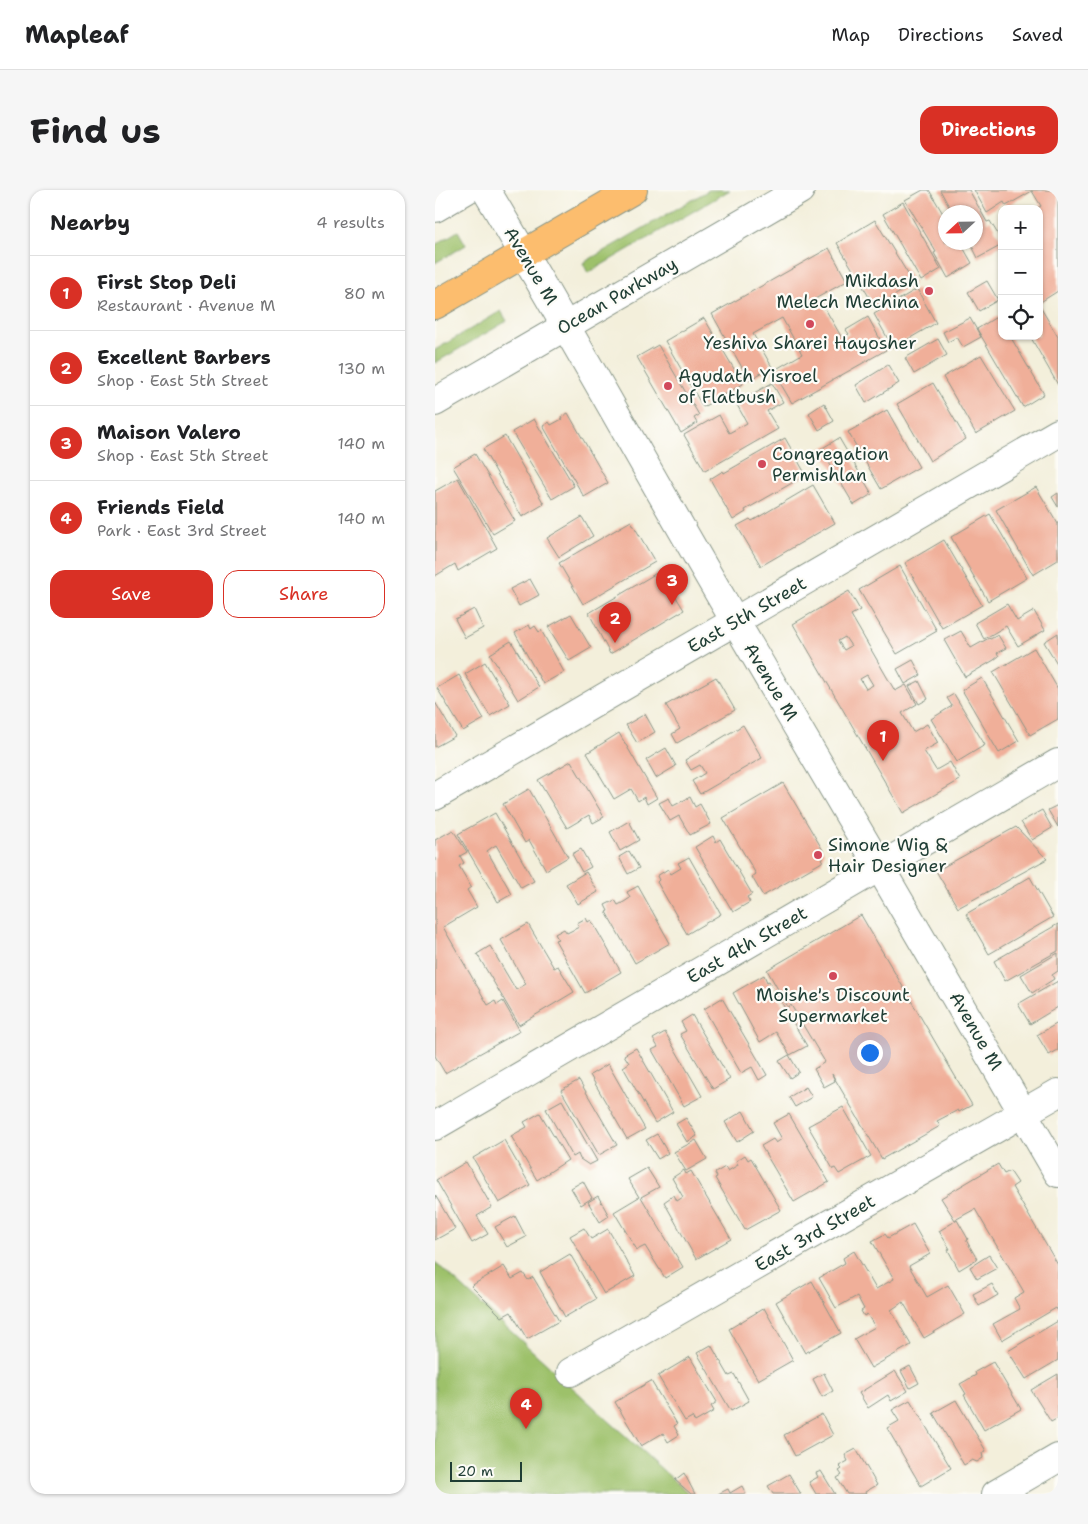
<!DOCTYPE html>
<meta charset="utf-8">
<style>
body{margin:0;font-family:"Shantell Sans",sans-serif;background:#f6f6f6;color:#202124}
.controls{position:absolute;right:15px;top:15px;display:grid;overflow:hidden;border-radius:10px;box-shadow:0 1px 4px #0004}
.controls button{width:45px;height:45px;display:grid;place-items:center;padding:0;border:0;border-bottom:1px solid #e0e0e0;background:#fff;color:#202124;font:25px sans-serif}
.compass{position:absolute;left:503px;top:15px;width:45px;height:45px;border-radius:50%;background:#fff;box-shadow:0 1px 4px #0004;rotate:248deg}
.scale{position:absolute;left:15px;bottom:12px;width:72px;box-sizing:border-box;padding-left:5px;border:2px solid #1f3d34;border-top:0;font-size:14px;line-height:18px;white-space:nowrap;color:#1f3d34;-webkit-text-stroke:4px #fdfcf7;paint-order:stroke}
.you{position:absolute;left:434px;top:862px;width:18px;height:18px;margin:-12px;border:4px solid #fff;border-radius:50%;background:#1a73e8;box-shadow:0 0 0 8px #1a73e833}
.badge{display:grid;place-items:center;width:32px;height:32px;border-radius:50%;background:#d93025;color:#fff;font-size:16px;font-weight:700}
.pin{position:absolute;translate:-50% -41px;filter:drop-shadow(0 1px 2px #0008)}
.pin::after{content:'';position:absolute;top:26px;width:18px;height:15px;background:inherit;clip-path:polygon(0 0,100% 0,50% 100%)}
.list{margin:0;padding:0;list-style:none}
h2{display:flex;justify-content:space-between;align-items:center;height:65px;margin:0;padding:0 20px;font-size:21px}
h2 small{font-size:16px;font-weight:400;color:#757577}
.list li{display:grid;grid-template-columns:32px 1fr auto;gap:15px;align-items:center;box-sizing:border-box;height:75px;padding:0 20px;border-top:1px solid #e0e0e0}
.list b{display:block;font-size:19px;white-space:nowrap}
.list p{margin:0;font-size:16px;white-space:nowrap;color:#757577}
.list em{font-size:16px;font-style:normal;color:#757577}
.actions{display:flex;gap:10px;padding:15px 20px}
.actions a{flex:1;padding:11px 0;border:1px solid #d93025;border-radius:15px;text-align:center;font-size:18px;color:#d93025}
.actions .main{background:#d93025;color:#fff}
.icon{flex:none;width:28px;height:28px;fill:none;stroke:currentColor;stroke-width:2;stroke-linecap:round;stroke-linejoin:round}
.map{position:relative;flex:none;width:623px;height:1304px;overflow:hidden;border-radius:15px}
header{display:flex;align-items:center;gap:30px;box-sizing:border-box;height:70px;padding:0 25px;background:#fff;border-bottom:1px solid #e0e0e0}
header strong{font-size:24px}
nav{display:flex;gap:28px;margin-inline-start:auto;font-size:18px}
.intro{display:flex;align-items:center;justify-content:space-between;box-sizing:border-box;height:120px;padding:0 30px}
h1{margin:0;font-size:35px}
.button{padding:12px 22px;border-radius:15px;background:#d93025;color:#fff;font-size:18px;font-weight:700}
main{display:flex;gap:30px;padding:0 30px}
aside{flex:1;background:#fff;border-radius:15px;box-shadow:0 1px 4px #0004}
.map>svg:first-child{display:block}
.green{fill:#9dc16b;stroke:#5e7f50}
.building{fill:#f0af99;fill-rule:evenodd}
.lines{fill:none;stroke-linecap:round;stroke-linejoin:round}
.minor-casing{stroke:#899688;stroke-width:30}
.major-casing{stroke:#899688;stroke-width:30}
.minor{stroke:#fff;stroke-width:28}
.major{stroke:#fcbd6e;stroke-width:28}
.poi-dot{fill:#d1495b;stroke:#fdfcf7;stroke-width:2}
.labels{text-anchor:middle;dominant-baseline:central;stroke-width:4.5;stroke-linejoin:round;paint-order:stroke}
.street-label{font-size:18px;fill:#1f3d34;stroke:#fdfcf7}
.poi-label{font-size:18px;fill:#1f3d34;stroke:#fdfcf7;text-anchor:start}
</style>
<header>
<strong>Mapleaf</strong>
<nav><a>Map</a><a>Directions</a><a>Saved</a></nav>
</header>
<div class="intro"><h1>Find us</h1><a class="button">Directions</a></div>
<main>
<aside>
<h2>Nearby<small>4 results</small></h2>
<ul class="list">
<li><span class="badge">1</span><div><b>First Stop Deli</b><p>Restaurant · Avenue M</p></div><em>80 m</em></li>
<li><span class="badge">2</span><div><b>Excellent Barbers</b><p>Shop · East 5th Street</p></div><em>130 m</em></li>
<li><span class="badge">3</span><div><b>Maison Valero</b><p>Shop · East 5th Street</p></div><em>140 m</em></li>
<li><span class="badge">4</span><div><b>Friends Field</b><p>Park · East 3rd Street</p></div><em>140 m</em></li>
</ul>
<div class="actions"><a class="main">Save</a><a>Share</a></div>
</aside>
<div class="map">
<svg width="623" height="1304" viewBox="0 0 623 1304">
<rect width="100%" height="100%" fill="#fdfcf7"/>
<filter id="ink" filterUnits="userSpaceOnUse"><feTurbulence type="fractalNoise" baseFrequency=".02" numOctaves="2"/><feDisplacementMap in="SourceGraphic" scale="10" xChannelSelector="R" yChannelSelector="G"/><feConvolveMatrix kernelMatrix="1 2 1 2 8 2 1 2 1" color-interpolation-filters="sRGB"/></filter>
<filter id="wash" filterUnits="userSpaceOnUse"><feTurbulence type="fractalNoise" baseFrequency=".0096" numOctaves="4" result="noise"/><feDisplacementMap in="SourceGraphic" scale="20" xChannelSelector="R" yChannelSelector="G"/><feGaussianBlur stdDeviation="1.12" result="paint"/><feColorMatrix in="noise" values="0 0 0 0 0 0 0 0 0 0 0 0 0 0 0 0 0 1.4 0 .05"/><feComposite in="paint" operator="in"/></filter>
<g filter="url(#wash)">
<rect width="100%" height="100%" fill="#f3efdb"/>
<!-- green -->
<g class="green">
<polygon points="274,0 295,0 153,83 148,73"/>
<polygon points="23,41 31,55 0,73 0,55"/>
<polygon points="66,121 72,131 0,173 0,160"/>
<polygon points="0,1072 254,1304 0,1304"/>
</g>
<g id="blocks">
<!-- building -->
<g class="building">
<polygon points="488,0 494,0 510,27 510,52 525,52 537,73 513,88 499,63 501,62 470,10"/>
<polygon points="505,0 534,0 552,32 555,31 567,51 567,55 543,68 535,52 540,52 540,22 517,22"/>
<polygon points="539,0 623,0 623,101 604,113 604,19 601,19 606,16 597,1 571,16 569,12 552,23"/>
<polygon points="468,12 506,79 486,91 448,24"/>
<polygon points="440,30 479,94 440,117 402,53"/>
<polygon points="394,58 412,91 380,109 385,117 388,115 407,148 414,144 411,140 433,127 451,160 357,213 338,181 367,164 347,128 318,144 337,177 314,190 277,124"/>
<polygon points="552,91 563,110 544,121 533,102"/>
<polygon points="482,99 501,133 458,158 439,124"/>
<polygon points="604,115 623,147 623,195 595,146 604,146"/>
<polygon points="563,126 567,132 567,146 575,146 609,204 588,217 542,139"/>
<polygon points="269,128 308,194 268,217 230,151"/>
<polygon points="535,128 546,147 528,157 522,147 513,152 508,142"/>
<polygon points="503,149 512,165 479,184 470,168"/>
<polygon points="223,155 264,225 259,228 262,233 246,243 202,167"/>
<polygon points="546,165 580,221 541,244 508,187"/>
<polygon points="453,175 464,193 431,213 421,195"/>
<polygon points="337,193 348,212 332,221 343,239 270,281 249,245 284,225 294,243 312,233 301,213"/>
<polygon points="498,193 531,249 495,271 462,214"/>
<polygon points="389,213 399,231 384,240 374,223"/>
<polygon points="452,220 484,277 446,299 413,242"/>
<polygon points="133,223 173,293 149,307 108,236 114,232 116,235 127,229 126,227"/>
<polygon points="99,229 139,296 117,309 77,242"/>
<polygon points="70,246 109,314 87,327 48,259"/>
<polygon points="350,248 371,285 310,320 311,322 298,330 275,289 288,281 289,283"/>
<polygon points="404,248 437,304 419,315 386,259"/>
<polygon points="40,264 80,331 58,344 18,277"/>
<polygon points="23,288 62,358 23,381 20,374 0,386 0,301"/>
<polygon points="378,295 400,333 326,376 302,336 315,329 317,331"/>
<polygon points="601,297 623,334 623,370 598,385 561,320"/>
<polygon points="623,303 623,317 617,307"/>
<polygon points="555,324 592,388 553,411 516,347"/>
<polygon points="147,327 158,346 124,367 112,348"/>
<polygon points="196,331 220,372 148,414 124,373"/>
<polygon points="509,350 547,415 507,438 470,373"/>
<polygon points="465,376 502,441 462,464 424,400"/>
<polygon points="225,381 249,420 175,464 154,423"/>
<polygon points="95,389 104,405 84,416 75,399"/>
<path d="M414 401 425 420 416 425 460 501 471 495 482 514 467 523 478 542 492 534 503 553 489 561 501 580 515 572 525 590 468 623 358 434ZM410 447 416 456 409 460 403 451ZM432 485 438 495 431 499 425 489Z"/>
<polygon points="572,414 582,431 599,421 610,440 583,456 571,436 549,449 540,433"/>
<polygon points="39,419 48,438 30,448 20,429"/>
<polygon points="136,424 156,458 134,471 113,437"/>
<polygon points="94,435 96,439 100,436 104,442 106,440 129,482 108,494 80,443"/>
<polygon points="526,441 536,458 554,448 555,449 563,445 571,458 562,463 564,466 559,470 530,487 509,450"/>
<polygon points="623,443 623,475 609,452"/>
<polygon points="76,451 104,497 83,510 55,464"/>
<polygon points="599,458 623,499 623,529 595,545 558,482"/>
<polygon points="478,470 486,485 470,494 462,479"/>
<polygon points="50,472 75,514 55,526 30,484"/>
<polygon points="24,485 49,529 28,541 2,498"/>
<polygon points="281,487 300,520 242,553 237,544 245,539 231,515"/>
<polygon points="547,488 584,551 564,563 527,500"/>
<polygon points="484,491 493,509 484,514 474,496"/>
<polygon points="519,504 550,555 522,572 496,529 517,516 512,508"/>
<polygon points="0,512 20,546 0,557"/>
<polygon points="210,524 220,542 202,553 191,535"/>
<polygon points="308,535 327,568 265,604 257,591 270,583 265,575 256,580 250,570"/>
<polygon points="184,543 222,608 212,614 209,607 203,611 196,599 179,609 152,563"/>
<polygon points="231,558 241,576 221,588 211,570"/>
<polygon points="136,571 169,627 158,633 154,625 132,638 103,590"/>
<polygon points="348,593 389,662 387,672 328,706 317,687 321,684 288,628"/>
<polygon points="94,599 133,667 111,680 94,650 90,653 68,614"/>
<polygon points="255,607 260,617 265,614 276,634 255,645 244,626 235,631 224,613 234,608 238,616"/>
<polygon points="623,615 623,637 613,620"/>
<polygon points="607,620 617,638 597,650 586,632"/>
<polygon points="60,623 99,691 86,698 61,655 56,658 52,661 77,704 63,712 23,644"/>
<polygon points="194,631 204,650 185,661 175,642"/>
<polygon points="581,637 612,669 523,718 501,681"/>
<polygon points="18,640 32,662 25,666 29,673 24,676 36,697 32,700 42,717 8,737 53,815 60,811 62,815 68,811 85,841 10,883 0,866 0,650"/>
<polygon points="278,646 281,652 285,649 317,704 312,707 315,712 298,722 260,657"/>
<polygon points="146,659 156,677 147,682 137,664"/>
<polygon points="194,661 204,678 193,684 184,667"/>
<polygon points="254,667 286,724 252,744 222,692 224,690 222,686 233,679 236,684 246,678 243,673"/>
<polygon points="151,682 163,702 143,714 131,694"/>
<polygon points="595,687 618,727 554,764 531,724"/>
<polygon points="203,696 235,753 200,773 171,722 173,721 170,715 180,710 183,715 189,712 195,708 192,702"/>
<polygon points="426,725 537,915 524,922 523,920 502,931 505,936 447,969 397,884 400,891 389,897 379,879 390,872 356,815 353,817 332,780"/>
<polygon points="151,728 153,732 156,730 186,782 150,803 120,750 123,749 120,744 129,739 132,743 144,737 142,733"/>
<polygon points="93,734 119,778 123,776 139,802 84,835 42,764 55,756 81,800 91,794 66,750"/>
<polygon points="623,734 623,761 570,791 559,771"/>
<polygon points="623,763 623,781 617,785 619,789 597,803 586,785"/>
<polygon points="329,785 332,792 334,791 372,856 355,865 341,842 325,852 298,803"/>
<polygon points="623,791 623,817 595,834 583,814"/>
<polygon points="287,808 332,885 324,890 317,877 306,883 269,819"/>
<polygon points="257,825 295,889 278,899 245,844 251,841 246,832"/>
<polygon points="623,833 623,860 614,865 602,845"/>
<polygon points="230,842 267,906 249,916 217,860 223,857 218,849"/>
<polygon points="201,858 238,922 220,933 188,877 194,873 189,865"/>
<polygon points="354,865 364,882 355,888 344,871"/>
<polygon points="173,874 210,939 192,949 155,885"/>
<polygon points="144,890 182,955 164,965 126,900"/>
<polygon points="371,897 377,907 360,917 354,907"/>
<polygon points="127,910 162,971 154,975 145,969 143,964 138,967 111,919"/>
<polygon points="408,917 436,966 404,984 400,978 398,979 373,936"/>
<polygon points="308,921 319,941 302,952 290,932"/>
<polygon points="105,923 133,970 102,990 76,946 92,937 89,932"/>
<polygon points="354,924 394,992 359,1012 326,956 338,949 341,953 347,949 338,933"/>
<polygon points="251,928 262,946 252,952 241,934"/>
<polygon points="222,944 233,963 223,969 211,950"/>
<polygon points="69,950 95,995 64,1013 38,968"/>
<polygon points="261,950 272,969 251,981 239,962"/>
<polygon points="310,965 313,970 316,968 346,1020 310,1040 280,988 282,987 280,983 290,977 293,981 303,975 301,971"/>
<polygon points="31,972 57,1017 42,1026 53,1044 37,1053 1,990"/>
<polygon points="563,974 569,984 575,981 583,993 577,997 623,1075 623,1121 621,1118 567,1150 558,1134 585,1119 579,1108 589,1102 540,1019 520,1030 506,1008"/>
<polygon points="212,978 224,997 206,1007 248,1077 230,1088 210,1056 202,1060 179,1022 204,1007 193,989"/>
<polygon points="249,980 251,984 256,981 296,1049 261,1069 229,1012 239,1005 242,1011 248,1007 237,988"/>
<polygon points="148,991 157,1008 146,1015 136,998"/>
<polygon points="0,1005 20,1039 0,1050"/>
<polygon points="163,1006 174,1026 165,1032 153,1012"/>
<polygon points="80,1026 91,1047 72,1057 60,1037"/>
<polygon points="522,1030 533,1049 531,1050 542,1069 524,1080 513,1060 515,1059 504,1041"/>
<polygon points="478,1034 495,1064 474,1076 492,1107 513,1095 530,1124 489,1148 468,1112 456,1120 476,1155 436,1178 419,1149 440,1137 432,1124 429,1126 426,1121 429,1119 422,1106 401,1118 384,1088 410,1073 408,1068 419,1061 441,1099 459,1089 437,1051 450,1044 453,1048"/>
<polygon points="149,1038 156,1049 173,1039 200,1086 169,1104 135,1046"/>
<polygon points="135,1064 161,1109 130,1127 105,1082"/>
<polygon points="554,1065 562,1078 542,1089 535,1077"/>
<polygon points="69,1076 77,1089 88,1083 93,1090 98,1087 124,1131 92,1149 76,1122 67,1127 36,1096"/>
<polygon points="377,1091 406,1143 370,1163 341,1112"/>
<polygon points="557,1094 563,1105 544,1116 538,1104"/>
<polygon points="329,1118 358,1170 323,1190 294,1139"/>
<polygon points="623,1131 623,1170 591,1189 573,1161"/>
<polygon points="276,1155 294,1186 299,1184 314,1211 296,1221 262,1163"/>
<polygon points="255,1167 282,1212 276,1216 279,1221 260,1232 257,1227 250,1231 223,1186"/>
<polygon points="558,1172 586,1219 549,1240 529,1205 531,1204 525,1194 541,1185 540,1182"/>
<polygon points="475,1176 484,1193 475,1198 466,1181"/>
<polygon points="460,1181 473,1201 456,1211 453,1205 433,1218 424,1203"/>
<polygon points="389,1183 398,1201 387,1207 378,1189"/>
<polygon points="623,1184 623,1228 616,1232 596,1200"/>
<polygon points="216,1191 242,1234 239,1236 244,1245 233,1252 228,1243 206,1256 180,1212"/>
<polygon points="475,1210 516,1278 486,1296 452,1238 464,1231 457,1220"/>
<polygon points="521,1210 551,1261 547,1263 548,1268 542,1272 537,1270 529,1275 498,1223"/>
<polygon points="387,1224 398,1245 360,1266 349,1245"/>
<polygon points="421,1259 442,1295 430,1302 431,1304 412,1304 402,1288 407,1285 404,1281 407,1279 404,1276 413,1271 410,1265"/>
<polygon points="386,1281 400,1304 381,1304 374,1292 383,1287 381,1283"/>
<polygon points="249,1283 260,1304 256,1304 240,1290"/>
<polygon points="354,1284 366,1304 338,1304 333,1296"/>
<polygon points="307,1296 311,1304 283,1304 293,1299 295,1303"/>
</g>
</g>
</g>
<g filter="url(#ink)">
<use href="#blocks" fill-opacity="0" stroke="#899688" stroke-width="1"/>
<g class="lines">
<!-- minor casing -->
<g class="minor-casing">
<g id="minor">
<path d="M51 0C136 142 216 288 300 431 408 615 516 798 623 983"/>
<polyline points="0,18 31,0"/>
<polyline points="0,212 365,0"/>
<polyline points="0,606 623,243"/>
<polyline points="0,936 623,573"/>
<polyline points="136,1182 623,903"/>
<polyline points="561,1304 623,1268"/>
</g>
</g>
<!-- major casing -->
<g class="major-casing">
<polyline id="major" points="0,115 198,0"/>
</g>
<!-- minor -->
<use href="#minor" class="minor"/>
<!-- major -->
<use href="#major" class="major"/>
</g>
</g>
<!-- markers -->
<g class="poi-dot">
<circle cx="494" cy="101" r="5"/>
<circle cx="375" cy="134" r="5"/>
<circle cx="233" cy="196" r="5"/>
<circle cx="327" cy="274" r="5"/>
<circle cx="383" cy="665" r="5"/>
<circle cx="398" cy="786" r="5"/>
</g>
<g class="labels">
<!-- street labels -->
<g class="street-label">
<text transform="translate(96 76) rotate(59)">Avenue M</text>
<text transform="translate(182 106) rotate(-30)">Ocean Parkway</text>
<text transform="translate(312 425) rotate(-30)">East 5th Street</text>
<text transform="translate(336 492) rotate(59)">Avenue M</text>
<text transform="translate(312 755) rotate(-30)">East 4th Street</text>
<text transform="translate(541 841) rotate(60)">Avenue M</text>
<text transform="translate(380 1043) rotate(-30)">East 3rd Street</text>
</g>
<!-- poi labels -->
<g class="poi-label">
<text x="484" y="91" text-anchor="end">Mikdash<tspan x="484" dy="21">Melech Mechina</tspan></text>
<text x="375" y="153" text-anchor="middle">Yeshiva Sharei Hayosher</text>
<text x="243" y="186">Agudath Yisroel<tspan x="243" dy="21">of Flatbush</tspan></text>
<text x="337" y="264">Congregation<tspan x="337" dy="21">Permishlan</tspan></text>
<text x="393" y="655">Simone Wig &amp;<tspan x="393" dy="21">Hair Designer</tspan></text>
<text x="398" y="805" text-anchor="middle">Moishe's Discount<tspan x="398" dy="21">Supermarket</tspan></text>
</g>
</g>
</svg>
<div class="controls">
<button>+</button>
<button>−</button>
<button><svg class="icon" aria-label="locate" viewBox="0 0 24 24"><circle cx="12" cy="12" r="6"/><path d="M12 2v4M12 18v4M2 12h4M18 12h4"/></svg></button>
</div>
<svg class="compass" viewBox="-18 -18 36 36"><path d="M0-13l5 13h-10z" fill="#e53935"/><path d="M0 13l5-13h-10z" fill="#757577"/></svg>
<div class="scale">20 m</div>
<div class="you"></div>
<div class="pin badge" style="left:448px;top:571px">1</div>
<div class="pin badge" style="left:180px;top:453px">2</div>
<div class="pin badge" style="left:237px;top:415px">3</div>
<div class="pin badge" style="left:91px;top:1239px">4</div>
</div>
</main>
